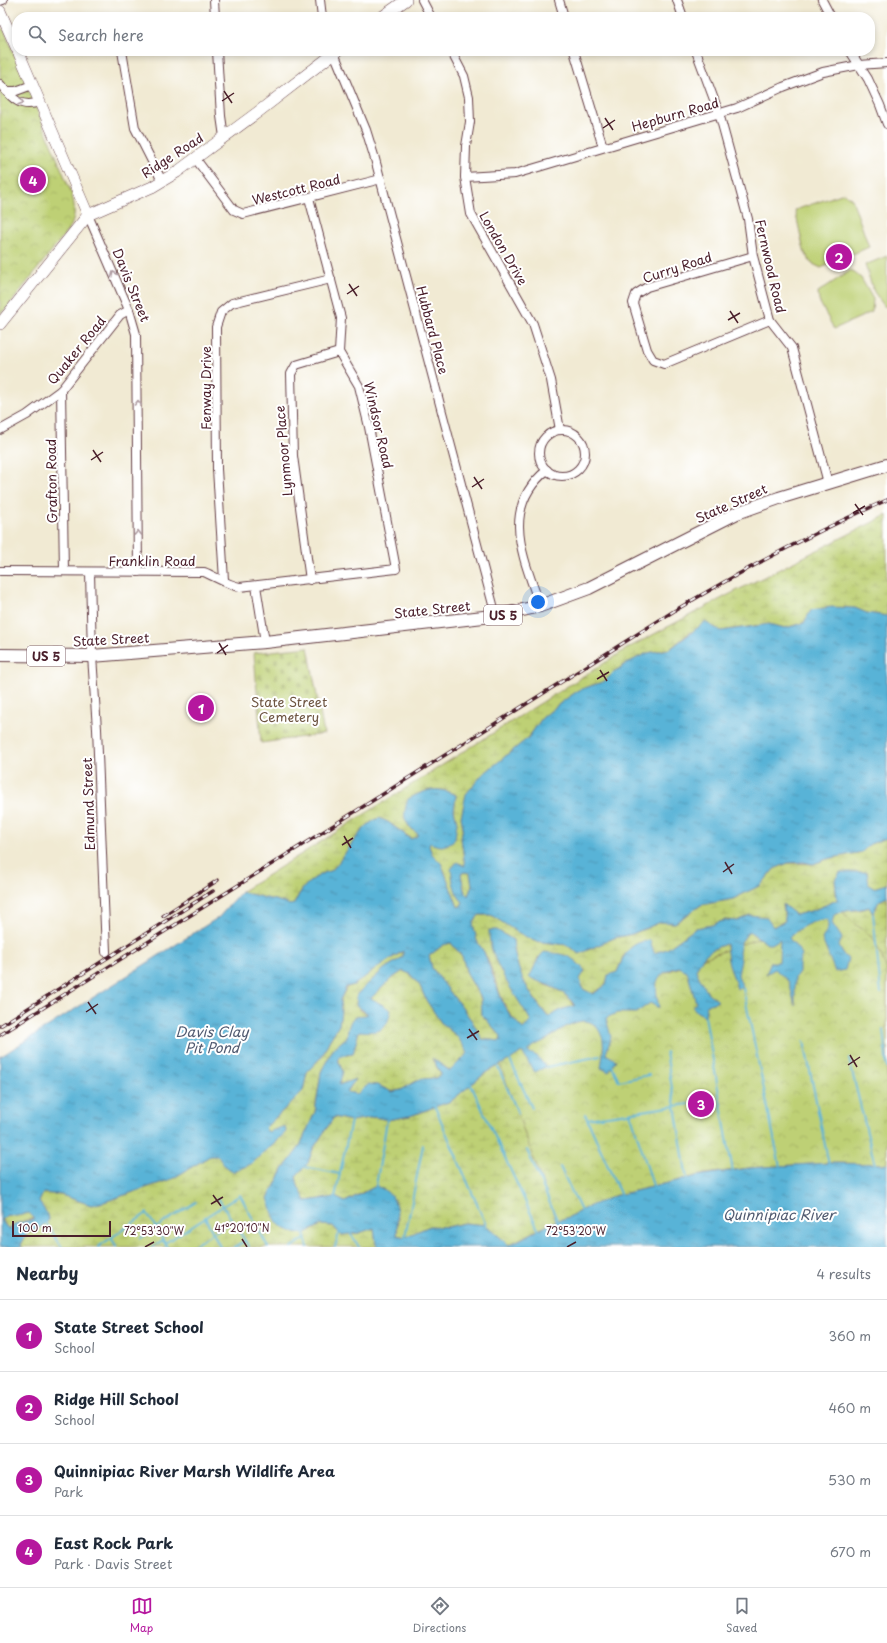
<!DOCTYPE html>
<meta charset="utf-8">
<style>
body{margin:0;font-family:"Playpen Sans",sans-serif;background:#f2f2f3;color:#1f2937}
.scale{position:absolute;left:12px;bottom:10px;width:99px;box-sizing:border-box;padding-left:4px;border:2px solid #4a1f2b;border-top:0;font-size:11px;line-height:14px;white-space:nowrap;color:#4a1f2b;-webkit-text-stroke:3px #fff;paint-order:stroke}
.you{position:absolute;left:538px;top:602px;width:14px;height:14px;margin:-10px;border:3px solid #fff;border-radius:50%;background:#1a73e8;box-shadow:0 0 0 6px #1a73e833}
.badge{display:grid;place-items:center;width:26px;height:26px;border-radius:50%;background:#b5179e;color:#fff;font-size:13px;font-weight:700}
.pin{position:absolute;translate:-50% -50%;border:2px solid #fff;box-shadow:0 1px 4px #0006}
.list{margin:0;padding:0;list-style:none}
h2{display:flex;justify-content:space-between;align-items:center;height:52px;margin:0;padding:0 16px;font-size:17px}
h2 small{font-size:13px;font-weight:400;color:#747a83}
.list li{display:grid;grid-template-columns:26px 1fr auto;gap:12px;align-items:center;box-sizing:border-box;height:72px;padding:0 16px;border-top:1px solid #e0e1e3}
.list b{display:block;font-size:15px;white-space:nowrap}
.list p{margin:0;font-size:13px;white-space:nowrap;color:#747a83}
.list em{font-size:13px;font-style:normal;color:#747a83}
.icon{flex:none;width:22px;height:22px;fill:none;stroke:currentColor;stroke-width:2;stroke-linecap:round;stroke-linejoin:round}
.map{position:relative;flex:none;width:887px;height:1247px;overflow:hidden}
.search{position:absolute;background:#fff;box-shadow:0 2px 6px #0003;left:12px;right:12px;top:12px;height:44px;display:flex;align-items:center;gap:10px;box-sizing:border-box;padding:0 14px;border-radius:16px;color:#747a83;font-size:15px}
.sheet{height:340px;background:#fff}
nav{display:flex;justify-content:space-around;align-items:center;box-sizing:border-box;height:56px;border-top:1px solid #e0e1e3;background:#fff;font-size:11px;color:#747a83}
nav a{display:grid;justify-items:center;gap:2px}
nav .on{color:#b5179e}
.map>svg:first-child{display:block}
.wetland{fill:url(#wetland-marsh);stroke:#847850}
.cemetery{fill:url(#cemetery-stones);stroke:#847850}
.park{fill:url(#park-crowns);stroke:#847850}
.pitch{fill:#bed074;stroke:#847850}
.water{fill:url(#water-ripples);stroke:#526981;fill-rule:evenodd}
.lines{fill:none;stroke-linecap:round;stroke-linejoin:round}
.stream{stroke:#59b3d7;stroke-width:2}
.minor-casing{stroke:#633d44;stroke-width:10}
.secondary-casing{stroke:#633d44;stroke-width:12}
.primary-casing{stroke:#633d44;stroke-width:14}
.minor{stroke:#fff;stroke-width:8}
.secondary{stroke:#fff;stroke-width:11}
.primary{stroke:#fff;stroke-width:12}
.rail-casing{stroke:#4a1f2b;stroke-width:3.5}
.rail{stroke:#fff;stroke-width:2;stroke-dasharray:6;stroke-linecap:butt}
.oneway{stroke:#ae9aa0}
.ticks{fill:none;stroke:#4a1f2b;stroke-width:1.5}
.labels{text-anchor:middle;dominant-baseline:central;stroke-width:4;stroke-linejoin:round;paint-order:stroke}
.shield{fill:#fff;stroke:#80626b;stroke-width:1}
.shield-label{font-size:12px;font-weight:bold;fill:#4a1f2b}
.street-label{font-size:13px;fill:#4a1f2b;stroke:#fff}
.park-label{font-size:13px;fill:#6d5441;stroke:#fff}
.water-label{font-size:14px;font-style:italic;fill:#505a70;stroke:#fff}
.ticks-label{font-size:10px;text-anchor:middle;fill:#4a1f2b;stroke:#fff;stroke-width:4;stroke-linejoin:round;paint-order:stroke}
</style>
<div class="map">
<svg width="887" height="1247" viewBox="0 0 887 1247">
<defs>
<pattern id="wetland-marsh" width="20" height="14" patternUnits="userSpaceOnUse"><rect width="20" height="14" fill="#bed074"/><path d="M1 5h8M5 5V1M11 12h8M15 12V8" fill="none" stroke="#a5b265"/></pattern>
<pattern id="cemetery-stones" width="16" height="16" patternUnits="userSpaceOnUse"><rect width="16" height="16" fill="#bed074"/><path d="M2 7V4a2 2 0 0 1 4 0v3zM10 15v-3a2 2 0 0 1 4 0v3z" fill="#a5b265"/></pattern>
<pattern id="park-crowns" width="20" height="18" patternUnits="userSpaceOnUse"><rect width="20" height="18" fill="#bed074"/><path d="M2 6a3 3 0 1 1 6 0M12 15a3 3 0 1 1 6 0" fill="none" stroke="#a5b265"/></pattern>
<pattern id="water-ripples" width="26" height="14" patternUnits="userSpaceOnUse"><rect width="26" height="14" fill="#59b3d7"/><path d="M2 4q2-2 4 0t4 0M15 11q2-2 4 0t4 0" fill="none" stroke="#4c91af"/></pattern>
</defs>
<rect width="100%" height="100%" fill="#fff"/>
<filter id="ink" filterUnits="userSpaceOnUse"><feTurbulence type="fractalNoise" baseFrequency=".025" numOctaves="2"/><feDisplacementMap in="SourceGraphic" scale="8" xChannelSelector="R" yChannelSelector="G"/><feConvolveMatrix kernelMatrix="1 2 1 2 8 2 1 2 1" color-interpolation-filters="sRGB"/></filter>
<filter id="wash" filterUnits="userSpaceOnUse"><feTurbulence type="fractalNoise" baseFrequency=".012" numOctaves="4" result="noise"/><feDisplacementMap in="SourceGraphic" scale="16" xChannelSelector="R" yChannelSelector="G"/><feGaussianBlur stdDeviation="0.9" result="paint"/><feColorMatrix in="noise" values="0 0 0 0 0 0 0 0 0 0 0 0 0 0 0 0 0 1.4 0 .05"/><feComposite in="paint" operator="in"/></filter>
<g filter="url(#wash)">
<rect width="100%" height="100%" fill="#f1ead3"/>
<!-- wetland -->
<g class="wetland">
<path d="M887 515V616L867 613 855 608 785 628 769 624 721 631 690 632 670 649 647 653 631 661 615 671 605 681 579 690 563 701 542 718 528 738 482 775 464 809 461 817 463 827 461 838 465 867 461 863 458 896 463 902 461 905 458 907 441 863 432 854 429 846 430 843 457 822 454 810 456 795C439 787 435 789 417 794L408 826 418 834 416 837 412 839 388 822 379 818C360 825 347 853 334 868 330 872 324 872 320 875 306 883 300 890 294 904L290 905 279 901 241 892 628 648 728 595Z"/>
<path d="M887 838V884L873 888 869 885 835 880 837 900 814 910 796 915 783 905 785 921 772 927 750 915 737 921 725 920 712 925 696 928 667 949 654 953 624 955 617 972 608 975 606 985 592 994 583 989 580 979 538 957 535 969 545 985C559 989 567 994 575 1007L563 1009 548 1017C528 990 516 975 513 940L497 930 523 1006 531 1021 523 1029C497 1004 499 981 484 952 482 948 479 945 477 941 475 936 474 929 473 923L479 915H491L534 941 567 945 579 954 614 938 632 934 661 922 675 923 701 905 733 899 761 885 774 869 788 863 813 864 827 859 862 852 870 844Z"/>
<polygon points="464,872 470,873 472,885 468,896 464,890 461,874"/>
<path d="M887 897V1164H880L569 1217 556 1221 508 1245 486 1225 464 1223 447 1227 430 1226 405 1237 397 1235 398 1217 365 1191 345 1202 335 1197 306 1201 298 1186 296 1176 308 1163 313 1149 334 1117 351 1121 375 1117 388 1120 410 1116 451 1101 488 1071 657 981 665 971 679 967 687 971 696 970C705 951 708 951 726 944L728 961 739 953 741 942 749 931 767 944 842 911 860 910 870 907 874 913 879 901Z"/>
<polygon points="451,943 462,956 467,974 481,999 482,1015 501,1036 500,1041 482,1039 472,1021 432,968 429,956 443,945"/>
<polygon points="404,951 403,957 384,969 357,994 360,1010 368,1014 364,1016 358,1016 349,1027 347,1037 333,1049 321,1072 315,1112 299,1148 284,1168 268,1198 304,1234 321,1225 333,1226 341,1235 359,1233 374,1228 376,1244 378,1247 22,1247 21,1245 28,1231 35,1231 46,1212 39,1202 43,1193 61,1195 91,1205 104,1202 172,1179 210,1156 218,1156 223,1164 251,1164 286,1132 268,1132 265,1128 303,1091 307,1072 322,1056 329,1041 339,1025 341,1011 340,1000 347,987 354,985 381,965"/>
<polygon points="403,971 410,974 420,986 426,1000 442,1024 457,1036 468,1053 451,1071 432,1059 441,1074 436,1078 420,1079 401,1090 392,1092 378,1085 357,1094 347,1092 355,1080 339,1085 339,1056 353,1054 359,1031 383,1005 370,999 391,979"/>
<polygon points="29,1213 35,1218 23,1221 9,1230 1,1219 7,1215 16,1216"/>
</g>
<!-- cemetery -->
<polygon class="cemetery" points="308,647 324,734 261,743 254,653"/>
<!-- park -->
<g class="park">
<path d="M0 29H4L71 192C75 205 76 214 71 226L7 308 0 314Z"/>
<path d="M840 908C850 922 856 924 868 934 879 944 882 958 887 971V1164L829 1163 794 1165 749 1168 705 1174 614 1196 569 1217 556 1221 493 1045 616 996 640 982Z"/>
</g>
<!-- pitch -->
<g class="pitch">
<polygon points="844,193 852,199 869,247 821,268 811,263 804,251 795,210"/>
<polygon points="887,256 887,306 885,307 874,292 865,265"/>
<polygon points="851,270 861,278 873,299 872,312 834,329 819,301 818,292"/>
</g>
<!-- water -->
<path class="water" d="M831 607 855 608 867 613 887 616V838L870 844 862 852 827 859 813 864 803 862 788 863 774 869 761 885 733 899 701 905 675 923 661 922 632 934 614 938 579 954 567 945 534 941 517 932 491 915H479L473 923 477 941 484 952 504 1006 511 1016 523 1029 531 1021C516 995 488 960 489 930H497L513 940C516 973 528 992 548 1017L563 1009 575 1006C564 988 547 986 529 977 535 968 536 959 544 952 565 954 572 955 585 971L580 979 583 989 593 994 606 985 608 975 617 972C625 954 628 943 650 940L654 953 667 949 696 928 712 925 725 920 737 921 750 915 766 917 773 927 785 921 783 904 796 915 814 910 837 900 835 880 840 872H867L869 885 873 888 887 884V897L879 901 873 914 869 907C857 911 846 909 834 915L832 923 842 938 839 946 843 954 848 959 845 970 835 972 822 939 828 928V919C813 920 799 927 789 938L802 954 799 963V973L795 978V1006L789 982 775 969 766 974 771 962H779L780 939 772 944H767L749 931 741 942 739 953 741 960 738 975 743 988 737 989 728 961 726 944C709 950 704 953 696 970 699 977 703 986 708 993 711 996 715 997 718 1001L707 1005 705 1016 697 1012 692 1006 696 1003 687 971 679 967C652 974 655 984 659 1008L650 1003 636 1013H617L606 1018 611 1037 606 1054 616 1060 609 1072 601 1068C602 1059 605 1045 602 1037 592 1008 567 1025 550 1037 543 1043 533 1044 528 1052L537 1056 546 1067 534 1072 522 1052 510 1060 488 1071 451 1101 410 1116 387 1120 375 1117 351 1121 334 1117 313 1149 308 1163 296 1176 298 1186 306 1201 335 1197 345 1202 376 1186C401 1195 397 1214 397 1235L405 1237 430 1226 447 1227 464 1223 486 1225 509 1245 556 1221 569 1217 585 1208 614 1196 697 1176 749 1168 794 1165 829 1163 885 1164H887V1247H378L376 1244 374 1228 359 1233 341 1235 333 1226 321 1225 304 1234C275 1229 276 1223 268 1198L284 1168 299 1148 315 1112 321 1072 333 1049 347 1037C348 1030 349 1018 357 1016 361 1015 364 1016 368 1014L356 1005 357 994 384 969 403 957V951L381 965 354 985 346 987 340 1000 341 1011 339 1025 329 1041 322 1056 307 1072 303 1091 265 1128 268 1132 285 1126 286 1132 251 1164 233 1172 223 1164 218 1156H210L172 1179 104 1202 91 1205 61 1195 43 1193 39 1202 46 1212 49 1220C42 1227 37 1231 28 1231L21 1245 22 1247H0V1057L219 917 241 892 279 901 290 905 294 904C301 890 305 883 320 875 324 872 330 872 334 868 346 854 361 825 379 818L388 822 411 839 416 837 418 834C403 822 402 818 408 799 427 789 436 786 456 795L454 810 457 822 455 839C445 847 442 848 430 843L429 846 432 854 441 863 458 907 461 906 463 902C454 893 453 882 451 869L457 862 465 866 461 838 463 827 461 817 466 794 482 775 528 738 542 718 563 701 579 690 605 681 615 671 631 661 647 653 670 649 705 622 721 631 769 624 785 628 804 623 811 610ZM464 872 470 873 472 885 468 896 464 890 461 874ZM451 943 462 956 467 974 481 998 482 1015 501 1036 500 1041 482 1039 472 1021 432 968 429 956 443 945ZM403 971 410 974 420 986 426 1000 442 1024 457 1036 468 1053 450 1071 432 1058 441 1074 436 1078 420 1079 401 1090 392 1092 378 1085 369 1084 357 1094 347 1092 355 1079 339 1085 343 1072 338 1060 339 1056 353 1054 359 1031C380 1033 387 1031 391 1010L371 998 391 979ZM29 1213 35 1219 14 1224 9 1230 1 1220 7 1215 16 1216Z"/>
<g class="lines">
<!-- stream -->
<g class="stream">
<polyline points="873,914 881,993"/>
<polyline points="743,988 780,1167"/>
<polyline points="705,1016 733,1172"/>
<polyline points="883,1030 887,1068"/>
<polyline points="804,1041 829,1165"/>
<polyline points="666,1052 687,1179"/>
<polyline points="849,1059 875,1165"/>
<polyline points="510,1060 532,1108"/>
<polyline points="612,1066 619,1081 649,1075"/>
<polyline points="498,1067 518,1113"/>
<polyline points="546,1067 600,1056"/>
<polyline points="471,1085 539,1231"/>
<polyline points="435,1107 486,1225"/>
<polyline points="630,1112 654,1189"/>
<polyline points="585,1114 621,1196"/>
<polyline points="587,1119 689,1104"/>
<polyline points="527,1150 558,1222"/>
<polyline points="305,1167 340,1174"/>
<polyline points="560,1167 582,1213"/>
<polyline points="376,1186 387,1120"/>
<polyline points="335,1197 351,1121"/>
<polyline points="218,1198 249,1247"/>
<polyline points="205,1217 220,1247"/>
<polyline points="46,1223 62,1247"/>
<polyline points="304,1234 308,1247"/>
<polyline points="351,1234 359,1247"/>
<polyline points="405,1237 423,1145"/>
<polyline points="111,1238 117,1247"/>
<polyline points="140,1238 196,1202"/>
<polyline points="165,1243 240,1195 268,1247"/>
<polyline points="98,1247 147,1213 167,1247"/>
<polyline points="152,1247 163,1240"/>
<polyline points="191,1247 232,1221"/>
<polyline points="234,1247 245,1241"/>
<polyline points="292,1247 305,1239"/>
<polyline points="335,1247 339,1233"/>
</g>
</g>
</g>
<g filter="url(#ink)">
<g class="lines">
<!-- minor casing -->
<g class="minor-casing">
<g id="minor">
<polyline points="214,0 215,17"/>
<polyline points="320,0 322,17"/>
<polyline points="422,0 431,17"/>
<polyline points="559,0 564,17"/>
<polyline points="677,0 683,17"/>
<polyline points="822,0 831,17"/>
<polyline points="0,1 3,0"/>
<polyline points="122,51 135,128 162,181"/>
<polyline points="217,51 221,116 224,137"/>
<polyline points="451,51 464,76 469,97 470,122 466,146 465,177 471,214 533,324 551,380 560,430"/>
<polyline points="574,51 603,147"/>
<polyline points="696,51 719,113 748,219 753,256 770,320 792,348 828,483"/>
<polyline points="850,51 868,79 880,105 887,124"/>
<polyline points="334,53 366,130 375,159 496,616"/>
<path d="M0 84C11 97 20 109 39 102"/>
<polyline points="6,91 16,91 32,85"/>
<polyline points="195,158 234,210 243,214 381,179"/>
<polyline points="465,177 515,174 737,108 783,87 823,72 859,65 887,63"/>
<polyline points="88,215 129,310 136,334 138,572"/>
<polyline points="753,256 647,287 636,294 633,303 647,350 653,360 664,364 770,320"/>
<polyline points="61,390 64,571"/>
<polyline points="0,430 27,415 61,390 120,315 129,310"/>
<circle cx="562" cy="453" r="23"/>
<path d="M0 571 204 572C214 576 230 586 240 587L396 569 369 427 359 386 339 352 341 318 309 198"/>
<polyline points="90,572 92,656 97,729 106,952"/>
<polyline points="224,580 217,469 216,327 221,312 232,303 331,279"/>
<polyline points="310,580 293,456 291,374 296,365 339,352"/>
<polyline points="256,586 265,642"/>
<path d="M540 606C524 558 499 509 547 470"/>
</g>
</g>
<!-- secondary casing -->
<g class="secondary-casing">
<g id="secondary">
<polyline points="0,11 17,49"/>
<polyline points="382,17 406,0"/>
<polyline points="18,51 88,215"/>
<polyline points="0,324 88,215 152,187 177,172 258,112 337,51"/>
</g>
</g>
<!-- primary casing -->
<g class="primary-casing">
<polyline id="primary" points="0,655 92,656 265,642 501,615 540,606 589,588 737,513 779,498 887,465"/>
</g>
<!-- minor -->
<use href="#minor" class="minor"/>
<!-- secondary -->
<use href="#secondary" class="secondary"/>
<!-- primary -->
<use href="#primary" class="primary"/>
<!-- rail casing -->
<g class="rail-casing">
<g id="rail">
<polyline points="163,916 218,880"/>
<polyline points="0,1026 213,891"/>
<path d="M0 1035 674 611C743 570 814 532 887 500"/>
</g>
</g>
<!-- rail -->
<use href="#rail" class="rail"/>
</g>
<!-- one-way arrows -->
<defs><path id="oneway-chevron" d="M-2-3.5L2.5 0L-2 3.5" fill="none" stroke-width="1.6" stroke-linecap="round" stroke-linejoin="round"/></defs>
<g class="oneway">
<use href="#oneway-chevron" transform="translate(21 102) rotate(18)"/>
<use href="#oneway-chevron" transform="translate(114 274) rotate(-113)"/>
<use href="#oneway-chevron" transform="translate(138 403) rotate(-90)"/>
<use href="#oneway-chevron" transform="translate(138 533) rotate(-90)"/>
</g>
</g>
<!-- ticks -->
<path class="ticks" d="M224 91 232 103M222 101 234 93M605 118 613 130M603 128 615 120M349 284 357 296M347 294 359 286M730 311 738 323M728 320 740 313M93 450 101 462M91 460 103 452M474 477 482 489M472 487 484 479M855 504 863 515M853 513 865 506M219 643 226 655M217 653 228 645M600 670 607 681M597 679 609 672M344 836 351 848M342 845 353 838M725 862 732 874M723 872 734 864M88 1002 96 1014M86 1012 98 1004M469 1029 477 1040M467 1038 479 1031M850 1055 857 1067M848 1065 860 1057M213 1195 221 1206M211 1204 223 1197M242 1239 247 1247M145 1247 154 1242M567 1247 576 1242"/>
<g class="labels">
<!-- shield labels -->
<g class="shield">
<rect x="484" y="605" width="38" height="20" rx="3"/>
<rect x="27" y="646" width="38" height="20" rx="3"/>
</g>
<g class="shield-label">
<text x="503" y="615">US 5</text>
<text x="46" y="656">US 5</text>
</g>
<!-- street labels -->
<g class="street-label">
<text transform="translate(675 114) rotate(-16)">Hepburn Road</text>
<text transform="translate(172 155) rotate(-33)">Ridge Road</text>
<text transform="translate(296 189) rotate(-14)">Westcott Road</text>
<text transform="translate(504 248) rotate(60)">London Drive</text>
<text transform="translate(771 266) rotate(77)">Fernwood Road</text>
<text transform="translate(677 267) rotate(-18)">Curry Road</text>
<text transform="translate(132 285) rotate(68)">Davis Street</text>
<text transform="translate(433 330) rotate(75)">Hubbard Place</text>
<text transform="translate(76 350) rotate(-51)">Quaker Road</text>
<text transform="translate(205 388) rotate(-90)">Fenway Drive</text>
<text transform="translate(379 425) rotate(77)">Windsor Road</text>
<text transform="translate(283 451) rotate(-95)">Lynmoor Place</text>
<text transform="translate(51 481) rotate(-91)">Grafton Road</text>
<text transform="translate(731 503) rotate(-24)">State Street</text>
<text x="152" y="560">Franklin Road</text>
<text transform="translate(432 609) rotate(-6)">State Street</text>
<text transform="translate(111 639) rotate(-3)">State Street</text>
<text transform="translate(88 804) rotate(-92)">Edmund Street</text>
</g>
<!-- park labels -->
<g class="park-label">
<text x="289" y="701">State Street<tspan x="289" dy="15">Cemetery</tspan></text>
</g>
<!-- water labels -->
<g class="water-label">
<text x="212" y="1031">Davis Clay<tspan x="212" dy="16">Pit Pond</tspan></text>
<text x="779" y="1214">Quinnipiac River</text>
</g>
</g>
<g class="ticks-label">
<text x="242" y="1232">41°20'10"N</text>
<text x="154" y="1235">72°53'30"W</text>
<text x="576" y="1235">72°53'20"W</text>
</g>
</svg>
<div class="scale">100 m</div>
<div class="you"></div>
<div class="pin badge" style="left:201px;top:708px">1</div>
<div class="pin badge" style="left:839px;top:257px">2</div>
<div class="pin badge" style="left:701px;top:1104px">3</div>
<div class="pin badge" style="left:33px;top:180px">4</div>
<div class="search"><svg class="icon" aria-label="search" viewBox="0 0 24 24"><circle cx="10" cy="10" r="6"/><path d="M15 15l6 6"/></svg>Search here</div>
</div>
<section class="sheet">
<h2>Nearby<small>4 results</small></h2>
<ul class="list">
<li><span class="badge">1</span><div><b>State Street School</b><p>School</p></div><em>360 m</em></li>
<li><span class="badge">2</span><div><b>Ridge Hill School</b><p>School</p></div><em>460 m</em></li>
<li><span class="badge">3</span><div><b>Quinnipiac River Marsh Wildlife Area</b><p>Park</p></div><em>530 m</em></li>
<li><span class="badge">4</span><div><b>East Rock Park</b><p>Park · Davis Street</p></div><em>670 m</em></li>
</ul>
</section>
<nav>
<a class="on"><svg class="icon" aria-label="map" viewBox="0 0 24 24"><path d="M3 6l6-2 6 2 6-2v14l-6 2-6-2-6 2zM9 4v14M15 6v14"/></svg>Map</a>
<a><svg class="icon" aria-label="directions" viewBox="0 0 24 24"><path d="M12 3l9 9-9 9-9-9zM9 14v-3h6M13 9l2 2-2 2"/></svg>Directions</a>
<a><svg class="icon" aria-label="saved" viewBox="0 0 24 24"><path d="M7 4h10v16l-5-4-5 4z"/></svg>Saved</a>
</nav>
